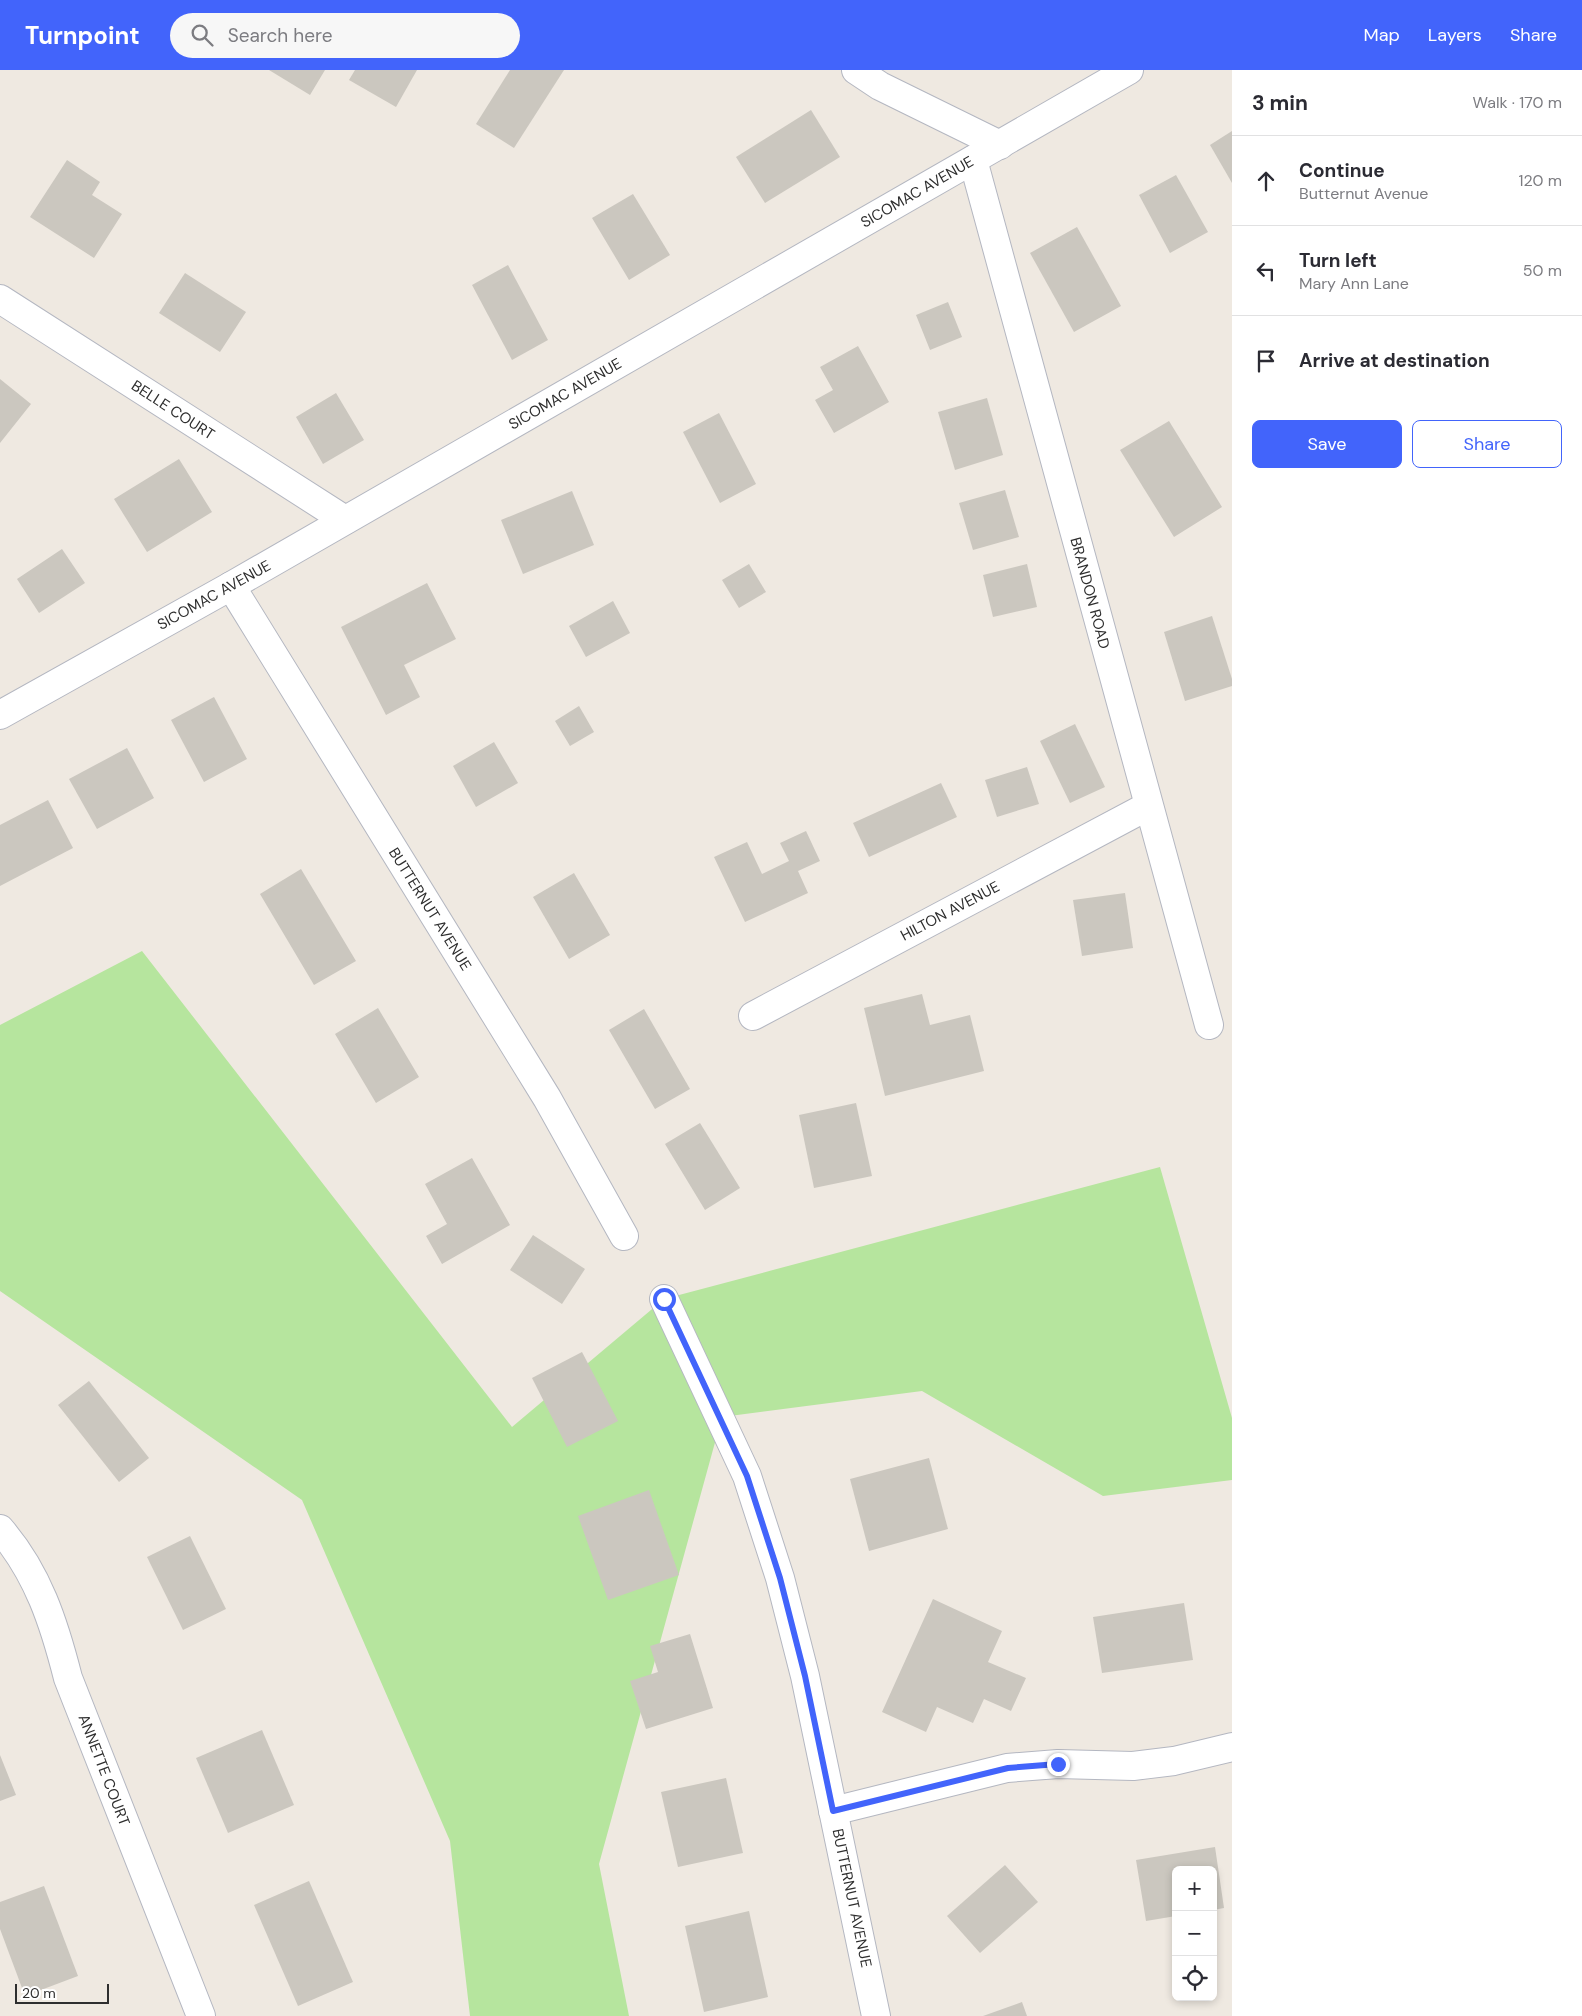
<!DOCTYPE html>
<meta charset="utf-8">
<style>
body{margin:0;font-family:"DM Sans",sans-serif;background:#f7f7f7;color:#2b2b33}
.controls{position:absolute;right:15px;bottom:15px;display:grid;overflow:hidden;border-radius:8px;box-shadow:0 2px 8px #0003}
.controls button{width:45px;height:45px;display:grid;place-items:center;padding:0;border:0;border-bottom:1px solid #e1e1e2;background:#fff;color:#2b2b33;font:25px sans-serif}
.scale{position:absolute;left:15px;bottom:12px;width:94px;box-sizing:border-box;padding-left:5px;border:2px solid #2e2e2e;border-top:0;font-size:14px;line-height:18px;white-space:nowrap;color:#2e2e2e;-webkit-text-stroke:4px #fff;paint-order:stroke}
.stop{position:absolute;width:15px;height:15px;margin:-11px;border:4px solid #4264fb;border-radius:50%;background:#fff}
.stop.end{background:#4264fb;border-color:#fff;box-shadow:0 1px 5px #0008}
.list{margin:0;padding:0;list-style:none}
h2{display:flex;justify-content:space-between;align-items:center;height:65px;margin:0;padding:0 20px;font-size:21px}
h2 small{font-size:16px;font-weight:400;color:#7c7c81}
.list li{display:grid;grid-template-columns:32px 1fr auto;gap:15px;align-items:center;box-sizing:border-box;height:90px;padding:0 20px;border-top:1px solid #e1e1e2}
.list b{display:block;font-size:19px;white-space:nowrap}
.list p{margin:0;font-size:16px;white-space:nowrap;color:#7c7c81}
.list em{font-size:16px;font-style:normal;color:#7c7c81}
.actions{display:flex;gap:10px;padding:15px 20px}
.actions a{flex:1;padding:11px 0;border:1px solid #4264fb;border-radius:8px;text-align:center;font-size:18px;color:#4264fb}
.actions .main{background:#4264fb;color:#fff}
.icon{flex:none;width:28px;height:28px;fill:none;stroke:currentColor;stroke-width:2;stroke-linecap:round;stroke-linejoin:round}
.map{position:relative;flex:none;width:1232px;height:1946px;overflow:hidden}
header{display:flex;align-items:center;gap:30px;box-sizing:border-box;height:70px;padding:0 25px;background:#4264fb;color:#fff}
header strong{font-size:24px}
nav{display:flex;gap:28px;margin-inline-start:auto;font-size:18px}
.search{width:350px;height:45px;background:#f7f7f7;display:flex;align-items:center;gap:12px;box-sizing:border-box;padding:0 18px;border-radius:28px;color:#7c7c81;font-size:19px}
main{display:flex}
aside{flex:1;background:#fff}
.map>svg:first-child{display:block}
.green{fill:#b6e59e}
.building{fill:#cbc7bf}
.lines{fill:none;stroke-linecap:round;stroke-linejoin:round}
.minor-casing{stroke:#b4b7c1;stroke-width:30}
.minor{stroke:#fff;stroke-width:28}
.route{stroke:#4264fb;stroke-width:6}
.labels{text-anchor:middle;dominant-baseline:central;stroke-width:4;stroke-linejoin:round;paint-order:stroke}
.street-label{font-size:15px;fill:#2e2e2e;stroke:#fff}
</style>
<header>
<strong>Turnpoint</strong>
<div class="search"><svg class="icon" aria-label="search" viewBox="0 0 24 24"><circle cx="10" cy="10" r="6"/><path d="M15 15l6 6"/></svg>Search here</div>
<nav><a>Map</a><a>Layers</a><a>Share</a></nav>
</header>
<main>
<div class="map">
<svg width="1232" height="1946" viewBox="0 0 1232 1946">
<rect width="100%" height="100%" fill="#efe9e1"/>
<!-- green -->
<polygon class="green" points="142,881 512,1357 664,1229 1160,1097 1232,1348 1232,1410 1103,1426 922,1321 722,1347 599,1794 629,1946 470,1946 450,1771 302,1430 0,1221 0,955"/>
<!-- building -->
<g class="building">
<polygon points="269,0 325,0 310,25"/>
<polygon points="355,0 417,0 396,37 349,10"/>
<polygon points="510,0 564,0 514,78 476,54"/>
<polygon points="811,40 840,87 765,133 736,87"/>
<polygon points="1232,61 1232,113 1210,75"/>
<polygon points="67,90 100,112 92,125 122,144 94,188 30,147"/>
<polygon points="1176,105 1208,162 1170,183 1139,125"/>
<polygon points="633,124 670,185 629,210 592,148"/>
<polygon points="1077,157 1121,236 1074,262 1030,183"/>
<polygon points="508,195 548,270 512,290 472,215"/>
<polygon points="185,203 246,242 220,282 159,243"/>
<polygon points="948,232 962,267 930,280 916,245"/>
<polygon points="858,276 889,332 834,363 815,330 833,320 820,297"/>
<polygon points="0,309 31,334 0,373"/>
<polygon points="336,323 364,370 323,394 296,347"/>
<polygon points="987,328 1003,385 955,400 938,342"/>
<polygon points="719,343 756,414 720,433 683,362"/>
<polygon points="1169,351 1222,437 1174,467 1120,380"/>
<polygon points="179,389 212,442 147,482 114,429"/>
<polygon points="1005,420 1019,467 973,480 959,433"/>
<polygon points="572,421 594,475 523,504 501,450"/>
<polygon points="62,479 85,513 39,543 17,509"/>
<polygon points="749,494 766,522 739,538 722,510"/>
<polygon points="1027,494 1037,537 993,547 983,505"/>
<polygon points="427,513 456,569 404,595 420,627 386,645 341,557"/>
<polygon points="613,531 630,563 586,587 569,556"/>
<polygon points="1212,546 1232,609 1232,616 1185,631 1164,562"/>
<polygon points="214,627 247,689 204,712 171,650"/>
<polygon points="579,636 594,662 570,676 555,651"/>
<polygon points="1075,654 1105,717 1070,733 1040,671"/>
<polygon points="494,672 518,713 476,737 453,696"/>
<polygon points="127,678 154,728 97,759 69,709"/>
<polygon points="1027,697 1039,734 997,747 985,710"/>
<polygon points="941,713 957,747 869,787 853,753"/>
<polygon points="48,730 73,778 0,816 0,755"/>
<polygon points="806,761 820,791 798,801 808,823 745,852 714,787 747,772 762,804 789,791 780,773"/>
<polygon points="301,799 356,891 314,915 260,824"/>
<polygon points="574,803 610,865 569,889 533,827"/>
<polygon points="1125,823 1133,878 1082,886 1073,830"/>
<polygon points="922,924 930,955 970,945 984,1001 885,1026 864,938"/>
<polygon points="378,938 419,1007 376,1033 335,964"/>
<polygon points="644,939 690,1019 655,1039 609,960"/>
<polygon points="856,1033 872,1106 814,1118 799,1045"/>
<polygon points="700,1053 740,1118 705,1140 665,1074"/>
<polygon points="472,1088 510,1155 442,1194 426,1166 447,1154 425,1114"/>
<polygon points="533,1165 585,1199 562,1234 510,1200"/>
<polygon points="582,1282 618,1351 567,1377 532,1308"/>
<polygon points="89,1311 149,1388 119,1412 58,1335"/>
<polygon points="929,1388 948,1459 869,1481 850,1409"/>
<polygon points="649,1420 679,1505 608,1530 578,1446"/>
<polygon points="190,1466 226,1539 183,1560 147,1487"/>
<polygon points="933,1529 1002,1561 988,1592 1026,1608 1011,1641 984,1629 973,1653 937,1637 926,1662 882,1642"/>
<polygon points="1184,1533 1193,1590 1102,1603 1093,1547"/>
<polygon points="690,1564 713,1638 646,1659 630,1611 658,1602 650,1576"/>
<polygon points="262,1660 294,1735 228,1763 196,1688"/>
<polygon points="0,1685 16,1725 0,1731"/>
<polygon points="726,1708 743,1783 678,1797 661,1722"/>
<polygon points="1215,1777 1224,1838 1213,1840 1213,1800 1176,1800 1176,1846 1146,1851 1136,1790"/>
<polygon points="1005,1795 1038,1832 980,1883 947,1846"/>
<polygon points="309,1811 353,1912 298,1936 254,1835"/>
<polygon points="44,1816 78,1906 25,1926 0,1859 0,1832"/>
<polygon points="749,1841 768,1927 704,1942 685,1856"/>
<polygon points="1022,1932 1027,1946 983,1946"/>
</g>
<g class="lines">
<!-- minor casing -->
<g class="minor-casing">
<g id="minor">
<polyline points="856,0 880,16 1000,75"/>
<polyline points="973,90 1209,955"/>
<polyline points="0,229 345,450"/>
<polyline points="231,516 547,1028 624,1166"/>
<polyline points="0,645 231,516 1129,0"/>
<polyline points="753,946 1148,736"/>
<polyline points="664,1229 747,1406 780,1508 805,1606 876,1946"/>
<path d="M0 1459C38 1503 54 1553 68 1608L201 1946"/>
<polyline points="833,1741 1007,1698 1058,1694 1133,1696 1174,1691 1232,1677"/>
</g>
</g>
<!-- minor -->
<use href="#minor" class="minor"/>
</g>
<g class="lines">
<!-- route -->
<polyline class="route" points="664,1229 747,1406 780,1508 805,1606 833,1741 1008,1698 1058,1694"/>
</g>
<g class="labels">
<!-- street labels -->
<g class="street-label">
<text transform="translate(917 122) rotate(-30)">SICOMAC AVENUE</text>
<text transform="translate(565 324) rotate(-30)">SICOMAC AVENUE</text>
<text transform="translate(173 340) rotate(33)">BELLE COURT</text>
<text transform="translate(1090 523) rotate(75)">BRANDON ROAD</text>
<text transform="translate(214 525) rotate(-29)">SICOMAC AVENUE</text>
<text transform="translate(430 839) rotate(58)">BUTTERNUT AVENUE</text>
<text transform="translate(950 841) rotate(-28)">HILTON AVENUE</text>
<text transform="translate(104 1700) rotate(69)">ANNETTE COURT</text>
<text transform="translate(852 1828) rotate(78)">BUTTERNUT AVENUE</text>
</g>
</g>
</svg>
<div class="controls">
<button>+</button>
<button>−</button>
<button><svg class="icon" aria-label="locate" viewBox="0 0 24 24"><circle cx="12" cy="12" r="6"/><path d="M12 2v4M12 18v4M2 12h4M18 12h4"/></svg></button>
</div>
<div class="scale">20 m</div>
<div class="stop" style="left:664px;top:1229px"></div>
<div class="stop end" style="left:1058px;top:1694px"></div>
</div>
<aside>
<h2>3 min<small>Walk · 170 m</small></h2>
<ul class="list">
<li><svg class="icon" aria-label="ahead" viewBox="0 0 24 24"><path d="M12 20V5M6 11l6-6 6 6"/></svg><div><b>Continue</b><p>Butternut Avenue</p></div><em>120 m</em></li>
<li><svg class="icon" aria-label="left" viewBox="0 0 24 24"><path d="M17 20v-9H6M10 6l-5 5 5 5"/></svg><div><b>Turn left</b><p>Mary Ann Lane</p></div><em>50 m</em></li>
<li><svg class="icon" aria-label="arrive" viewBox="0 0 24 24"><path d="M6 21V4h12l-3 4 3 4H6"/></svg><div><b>Arrive at destination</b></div></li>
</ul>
<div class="actions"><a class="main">Save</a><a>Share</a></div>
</aside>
</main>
